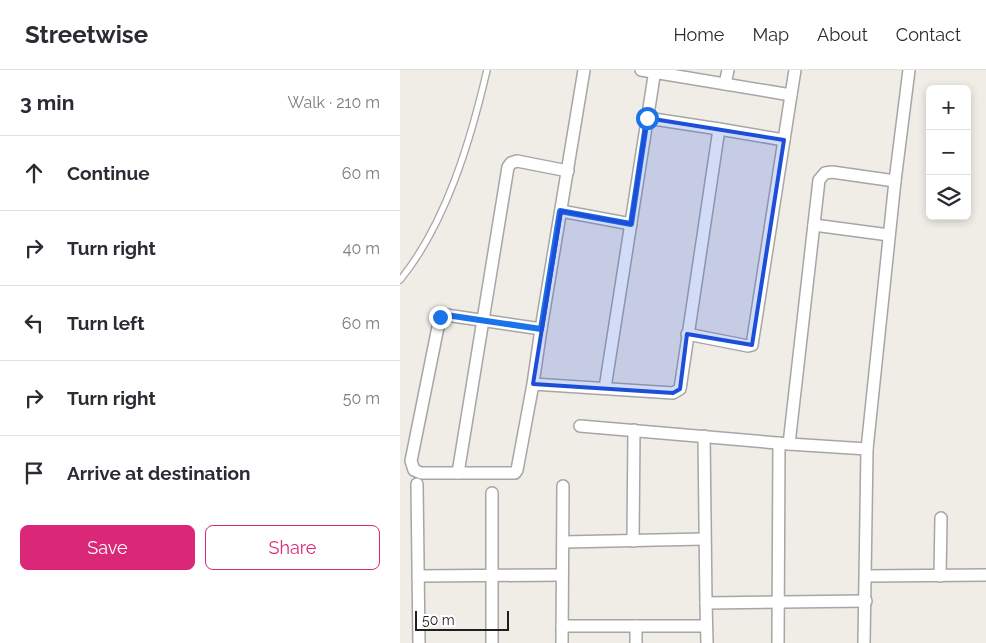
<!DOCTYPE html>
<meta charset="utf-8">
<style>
body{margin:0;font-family:Raleway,sans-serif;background:#f2f2f3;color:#2b2b33}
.controls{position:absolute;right:15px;top:15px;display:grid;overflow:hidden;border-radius:8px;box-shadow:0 2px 8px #0003}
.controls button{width:45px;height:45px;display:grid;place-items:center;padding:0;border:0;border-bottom:1px solid #e1e1e2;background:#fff;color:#2b2b33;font:25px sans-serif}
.scale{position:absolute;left:15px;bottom:12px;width:94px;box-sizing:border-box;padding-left:5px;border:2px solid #1f1f1f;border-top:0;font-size:14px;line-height:18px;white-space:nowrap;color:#1f1f1f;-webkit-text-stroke:4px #fff;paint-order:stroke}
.stop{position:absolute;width:15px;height:15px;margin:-11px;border:4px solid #1a73e8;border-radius:50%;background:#fff}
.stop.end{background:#1a73e8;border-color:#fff;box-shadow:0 1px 5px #0008}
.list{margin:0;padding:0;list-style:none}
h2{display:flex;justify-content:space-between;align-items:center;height:65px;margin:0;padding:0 20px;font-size:21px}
h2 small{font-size:16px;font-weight:400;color:#7c7c81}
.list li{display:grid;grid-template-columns:32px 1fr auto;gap:15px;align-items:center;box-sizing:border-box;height:75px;padding:0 20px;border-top:1px solid #e1e1e2}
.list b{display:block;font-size:19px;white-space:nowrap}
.list em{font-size:16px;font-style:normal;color:#7c7c81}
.actions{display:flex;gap:10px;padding:15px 20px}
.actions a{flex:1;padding:11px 0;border:1px solid #db2777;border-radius:8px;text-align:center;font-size:18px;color:#db2777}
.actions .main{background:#db2777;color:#fff}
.icon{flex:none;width:28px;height:28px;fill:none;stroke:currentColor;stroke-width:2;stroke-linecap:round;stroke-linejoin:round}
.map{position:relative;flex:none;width:586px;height:573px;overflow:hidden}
header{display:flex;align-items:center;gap:30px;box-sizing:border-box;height:70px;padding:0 25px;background:#fff;border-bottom:1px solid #e1e1e2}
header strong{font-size:24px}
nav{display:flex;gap:28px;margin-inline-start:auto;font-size:18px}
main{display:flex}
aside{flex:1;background:#fff}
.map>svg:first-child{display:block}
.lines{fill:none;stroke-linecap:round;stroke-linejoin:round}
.service-casing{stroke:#a6a6a6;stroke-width:8}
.minor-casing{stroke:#a6a6a6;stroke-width:14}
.service{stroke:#fff;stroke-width:5.5}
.minor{stroke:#fff;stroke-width:11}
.route{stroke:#1a73e8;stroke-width:6}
.marked{fill:#1d4ed8;fill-opacity:0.2;stroke:#1d4ed8;stroke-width:4;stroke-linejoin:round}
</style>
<header>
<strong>Streetwise</strong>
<nav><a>Home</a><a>Map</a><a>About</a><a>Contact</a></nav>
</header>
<main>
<aside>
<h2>3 min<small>Walk · 210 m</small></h2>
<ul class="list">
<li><svg class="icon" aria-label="ahead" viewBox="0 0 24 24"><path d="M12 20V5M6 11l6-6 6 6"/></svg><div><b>Continue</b></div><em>60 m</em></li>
<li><svg class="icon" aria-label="right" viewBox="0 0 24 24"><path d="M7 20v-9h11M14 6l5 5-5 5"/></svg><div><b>Turn right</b></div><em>40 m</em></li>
<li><svg class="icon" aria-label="left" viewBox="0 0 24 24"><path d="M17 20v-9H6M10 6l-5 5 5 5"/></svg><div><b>Turn left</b></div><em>60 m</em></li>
<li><svg class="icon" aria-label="right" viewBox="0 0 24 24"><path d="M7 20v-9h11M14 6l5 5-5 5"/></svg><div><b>Turn right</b></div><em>50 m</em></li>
<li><svg class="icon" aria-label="arrive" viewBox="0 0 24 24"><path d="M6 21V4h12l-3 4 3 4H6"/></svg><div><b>Arrive at destination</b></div></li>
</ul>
<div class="actions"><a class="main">Save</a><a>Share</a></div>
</aside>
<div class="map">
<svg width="586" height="573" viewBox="0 0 586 573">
<rect width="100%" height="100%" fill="#f0ece6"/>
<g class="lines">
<!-- service casing -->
<g class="service-casing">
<path id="service" d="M0 210C46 154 71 69 87 0"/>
</g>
<!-- minor casing -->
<g class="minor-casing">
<g id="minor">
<polyline points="241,0 391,25 395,0"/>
<polyline points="325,14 328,0"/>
<polyline points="319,59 384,70"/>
<polyline points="161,141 231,154"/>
<polyline points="414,155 489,165"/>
<polyline points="141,259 184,0"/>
<polyline points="287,264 348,276 352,275 391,25"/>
<polyline points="133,314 141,259 46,245 40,247 11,391 14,400 21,403 115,403 117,400 133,314 273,323 280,319 319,59 247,48"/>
<polyline points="205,318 255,0"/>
<polyline points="180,356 389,374 419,110 425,103 432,102 495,111"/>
<polyline points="304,366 306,533 466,531"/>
<polyline points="389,374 467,379"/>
<polyline points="58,403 108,97 111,93 117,91 168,101"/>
<polyline points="17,414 19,573"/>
<polyline points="92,423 92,573"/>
<polyline points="233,471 234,360"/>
<polyline points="163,472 304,469"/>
<polyline points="18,506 162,505"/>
<polyline points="466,506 586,505"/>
<polyline points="540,506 541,448"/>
<polyline points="306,533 307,573"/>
<polyline points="162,556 306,556"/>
<polyline points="236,556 236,573"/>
<polyline points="162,573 163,416"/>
<polyline points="378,573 379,373"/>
<polyline points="464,573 467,379 495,111 509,0"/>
</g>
</g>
<!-- service -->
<use href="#service" class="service"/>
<!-- minor -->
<use href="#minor" class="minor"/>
</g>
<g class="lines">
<!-- route -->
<polyline class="route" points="40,247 46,245 141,259 160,141 231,154 247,48"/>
</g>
<!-- marked area -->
<path class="marked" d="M247 48 384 70 352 275 287 264 280 319 273 323 133 314 161 141 231 154Z"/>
</svg>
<div class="controls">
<button>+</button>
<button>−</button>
<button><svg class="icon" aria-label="layers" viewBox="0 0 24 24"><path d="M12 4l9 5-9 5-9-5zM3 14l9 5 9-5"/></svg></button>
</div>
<div class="scale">50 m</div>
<div class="stop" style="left:247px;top:48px"></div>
<div class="stop end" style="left:40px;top:247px"></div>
</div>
</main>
